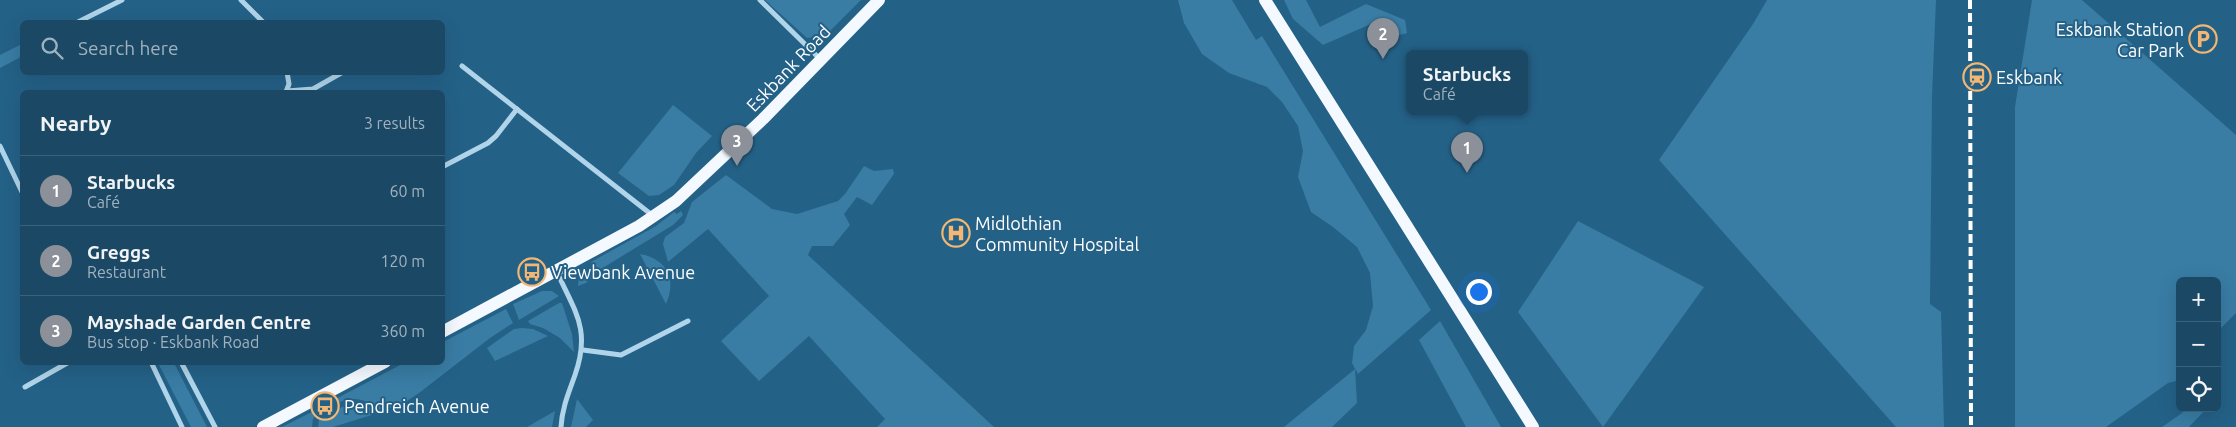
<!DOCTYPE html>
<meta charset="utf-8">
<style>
body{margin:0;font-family:Ubuntu,sans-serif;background:#28536e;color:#f1f3f6}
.controls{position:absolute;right:15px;bottom:15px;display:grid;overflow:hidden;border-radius:8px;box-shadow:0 5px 20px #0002}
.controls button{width:45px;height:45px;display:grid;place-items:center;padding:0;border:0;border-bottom:1px solid #396179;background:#1b4965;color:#f1f3f6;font:25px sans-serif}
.you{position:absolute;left:1478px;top:291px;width:18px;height:18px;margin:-12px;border:4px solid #fff;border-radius:50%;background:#1a73e8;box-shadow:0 0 0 8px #1a73e833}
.badge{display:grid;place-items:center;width:32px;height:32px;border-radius:50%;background:#8c9099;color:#fff;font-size:16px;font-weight:700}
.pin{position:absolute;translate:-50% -41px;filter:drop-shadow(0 1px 2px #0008)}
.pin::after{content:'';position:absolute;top:26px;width:18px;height:15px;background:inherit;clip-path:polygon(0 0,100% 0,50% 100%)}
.popup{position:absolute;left:1406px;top:50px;width:122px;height:65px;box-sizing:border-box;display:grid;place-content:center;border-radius:8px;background:#1b4965;filter:drop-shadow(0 1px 4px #0005);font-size:16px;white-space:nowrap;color:#a0b2bf}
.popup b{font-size:19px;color:#f1f3f6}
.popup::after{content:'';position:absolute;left:50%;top:100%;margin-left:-10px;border:10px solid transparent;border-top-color:#1b4965}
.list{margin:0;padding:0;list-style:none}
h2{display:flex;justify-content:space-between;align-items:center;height:65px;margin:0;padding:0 20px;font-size:21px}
h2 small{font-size:16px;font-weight:400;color:#a0b2bf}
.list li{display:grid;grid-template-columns:32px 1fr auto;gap:15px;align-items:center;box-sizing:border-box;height:70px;padding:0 20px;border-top:1px solid #396179}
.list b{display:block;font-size:19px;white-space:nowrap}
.list p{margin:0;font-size:16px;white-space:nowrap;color:#a0b2bf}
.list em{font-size:16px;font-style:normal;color:#a0b2bf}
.icon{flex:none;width:28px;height:28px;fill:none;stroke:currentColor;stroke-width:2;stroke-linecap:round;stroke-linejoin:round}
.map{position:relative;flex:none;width:2236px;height:427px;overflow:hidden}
.search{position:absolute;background:#1b4965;box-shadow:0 5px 20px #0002;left:20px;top:20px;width:425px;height:55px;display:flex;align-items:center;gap:12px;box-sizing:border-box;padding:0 18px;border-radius:8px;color:#a0b2bf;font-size:19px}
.panel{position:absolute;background:#1b4965;box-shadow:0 5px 20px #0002;left:20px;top:90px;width:425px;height:275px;border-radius:8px}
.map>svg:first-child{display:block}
.green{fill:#397ca4}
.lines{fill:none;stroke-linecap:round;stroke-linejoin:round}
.minor{stroke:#b0d4e9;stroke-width:5}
.primary{stroke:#f3f9fe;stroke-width:12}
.rail{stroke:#fff;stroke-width:4;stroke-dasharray:9 4;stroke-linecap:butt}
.labels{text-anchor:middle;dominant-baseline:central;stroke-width:4;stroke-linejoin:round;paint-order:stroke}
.poi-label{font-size:18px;fill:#fff;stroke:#246187;text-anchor:start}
.street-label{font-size:18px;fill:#fff;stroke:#246187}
</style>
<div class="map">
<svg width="2236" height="427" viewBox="0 0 2236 427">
<rect width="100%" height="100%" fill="#246187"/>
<!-- green -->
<g class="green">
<polygon points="765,0 861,0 825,36 807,38"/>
<polygon points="1178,0 1232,0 1256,40 1262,36 1431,310 1358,374 1352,363 1354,346 1366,330 1373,306 1370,273 1357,247 1333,227 1311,212 1298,177 1303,151 1298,126 1282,102 1267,87 1229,73 1202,54 1184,23"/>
<polygon points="1284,0 1306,0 1320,27 1366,4 1405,20 1407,33 1396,36 1373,23 1323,45 1293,19"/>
<polygon points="1767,0 1936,0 1932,96 1930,304 1941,312 1944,427 1896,427 1659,160 1753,24"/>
<polygon points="2032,0 2082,0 2236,135 2236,313 2217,332 2217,281 2180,281 2180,380 2168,383 2106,427 2015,427 2015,107"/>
<polygon points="20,45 22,52 19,58 0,68 0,55"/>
<polygon points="673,105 712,136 696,153 674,185 659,195 649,196 618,173"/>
<polygon points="864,166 874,171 893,169 894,174 872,205 857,197 844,214 850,225 833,246 812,246 808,255 994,427 877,427 885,419 809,336 759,381 721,341 769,296 708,229 668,262 663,244 665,237 684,223 692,202 726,175 772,209 797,214 838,201 845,194"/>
<polygon points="681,211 683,215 673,225 601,269 586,283 578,286 579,276 593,267 591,262 656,226 674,212 677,214"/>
<polygon points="1578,221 1704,287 1603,427 1518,312"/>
<path d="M640 254C667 259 677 279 666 304Z"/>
<polygon points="542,291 552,291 559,296 519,320 513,304"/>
<polygon points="559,303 562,303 572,334 574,352 560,338 543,328 530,324 528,321"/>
<path d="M506 309 513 323 490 338 419 393 404 403 382 411C363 397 351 395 330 407L328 403 404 363 442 362 443 342Z"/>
<polygon points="1440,321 1501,427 1466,427 1419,340"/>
<polygon points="522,328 533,329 548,336 495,361 487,348 514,329"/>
<polygon points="158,363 174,363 207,427 191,427"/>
<polygon points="1355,369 1357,403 1332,427 1284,427"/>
<polygon points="577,399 593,420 586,427 571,427"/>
<polygon points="352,404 369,407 375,412 375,414 333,427 318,427 319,420 344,406"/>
<polygon points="2185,408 2207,408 2189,427 2162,427 2185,411"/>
<polygon points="314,411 316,415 313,419 312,427 282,427"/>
<polygon points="555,411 552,427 527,427"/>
</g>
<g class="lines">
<!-- minor -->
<g class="minor">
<polyline points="241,0 263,22"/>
<polyline points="760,0 820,59"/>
<polyline points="78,22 122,0"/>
<polyline points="462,66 652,215"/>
<polyline points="287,91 313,89 343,72"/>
<polyline points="286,92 289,84 287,72"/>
<polyline points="0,146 22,192"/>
<polyline points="442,167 488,143 496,136 517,109"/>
<path d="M557 272C575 312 591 329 575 375 569 392 562 408 561 427"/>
<polyline points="583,350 621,355 688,321"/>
<polyline points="151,362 182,427"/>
<polyline points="181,362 215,427"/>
<polyline points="25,387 69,362"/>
</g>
<!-- primary -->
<g class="primary">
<polyline points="1265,0 1533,427"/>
<polyline points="442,332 639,226 676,201 763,119 879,0"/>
<polyline points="263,427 385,362"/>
</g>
<!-- rail -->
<polyline class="rail" points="1970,0 1971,427"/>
</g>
<!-- icons -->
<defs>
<g id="parking-ring" transform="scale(1.4375)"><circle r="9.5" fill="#246187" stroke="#f3b773" stroke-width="1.5"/><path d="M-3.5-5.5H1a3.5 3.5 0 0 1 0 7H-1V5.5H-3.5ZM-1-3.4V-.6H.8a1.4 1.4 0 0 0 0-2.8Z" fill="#f3b773"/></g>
<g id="station-ring" transform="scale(1.4375)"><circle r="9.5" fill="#246187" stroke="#f3b773" stroke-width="1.5"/><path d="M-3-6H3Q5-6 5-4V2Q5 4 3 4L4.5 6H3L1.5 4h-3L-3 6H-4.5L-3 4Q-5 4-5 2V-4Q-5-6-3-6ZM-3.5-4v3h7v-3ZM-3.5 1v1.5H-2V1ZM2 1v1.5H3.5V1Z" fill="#f3b773"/></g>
<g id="hospital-ring" transform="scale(1.4375)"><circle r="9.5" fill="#246187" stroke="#f3b773" stroke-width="1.5"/><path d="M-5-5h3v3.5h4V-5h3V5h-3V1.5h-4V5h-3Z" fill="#f3b773"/></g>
<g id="bus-ring" transform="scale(1.4375)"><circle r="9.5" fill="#246187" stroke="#f3b773" stroke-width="1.5"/><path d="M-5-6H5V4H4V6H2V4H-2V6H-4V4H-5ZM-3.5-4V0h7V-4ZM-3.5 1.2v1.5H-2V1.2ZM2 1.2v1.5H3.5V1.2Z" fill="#f3b773"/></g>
</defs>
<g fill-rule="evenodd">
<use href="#parking-ring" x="2203" y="39"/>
<use href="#station-ring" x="1977" y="77"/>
<use href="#hospital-ring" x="956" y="233"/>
<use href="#bus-ring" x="532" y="272"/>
<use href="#bus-ring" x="325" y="406"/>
</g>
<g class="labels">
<!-- poi labels -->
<g class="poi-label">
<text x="2184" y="29" text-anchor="end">Eskbank Station<tspan x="2184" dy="21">Car Park</tspan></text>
<text x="1996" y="77">Eskbank</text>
<text x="975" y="223">Midlothian<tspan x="975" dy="21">Community Hospital</tspan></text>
<text x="551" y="272">Viewbank Avenue</text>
<text x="344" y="406">Pendreich Avenue</text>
</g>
<!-- street labels -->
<g class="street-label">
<text transform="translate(788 68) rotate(-46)">Eskbank Road</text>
</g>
</g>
</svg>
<div class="controls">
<button>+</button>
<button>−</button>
<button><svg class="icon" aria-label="locate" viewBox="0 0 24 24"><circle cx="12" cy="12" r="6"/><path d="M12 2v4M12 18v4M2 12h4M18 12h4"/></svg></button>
</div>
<div class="you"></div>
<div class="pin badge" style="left:1467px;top:173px">1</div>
<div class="popup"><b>Starbucks</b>Café</div>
<div class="pin badge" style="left:1383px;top:59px">2</div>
<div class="pin badge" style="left:737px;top:166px">3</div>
<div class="search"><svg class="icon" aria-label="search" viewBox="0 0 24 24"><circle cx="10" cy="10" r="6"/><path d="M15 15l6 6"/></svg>Search here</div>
<section class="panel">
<h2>Nearby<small>3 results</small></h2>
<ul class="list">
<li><span class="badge">1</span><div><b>Starbucks</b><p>Café</p></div><em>60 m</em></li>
<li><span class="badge">2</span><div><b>Greggs</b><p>Restaurant</p></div><em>120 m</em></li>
<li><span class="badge">3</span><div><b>Mayshade Garden Centre</b><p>Bus stop · Eskbank Road</p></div><em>360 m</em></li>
</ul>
</section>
</div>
